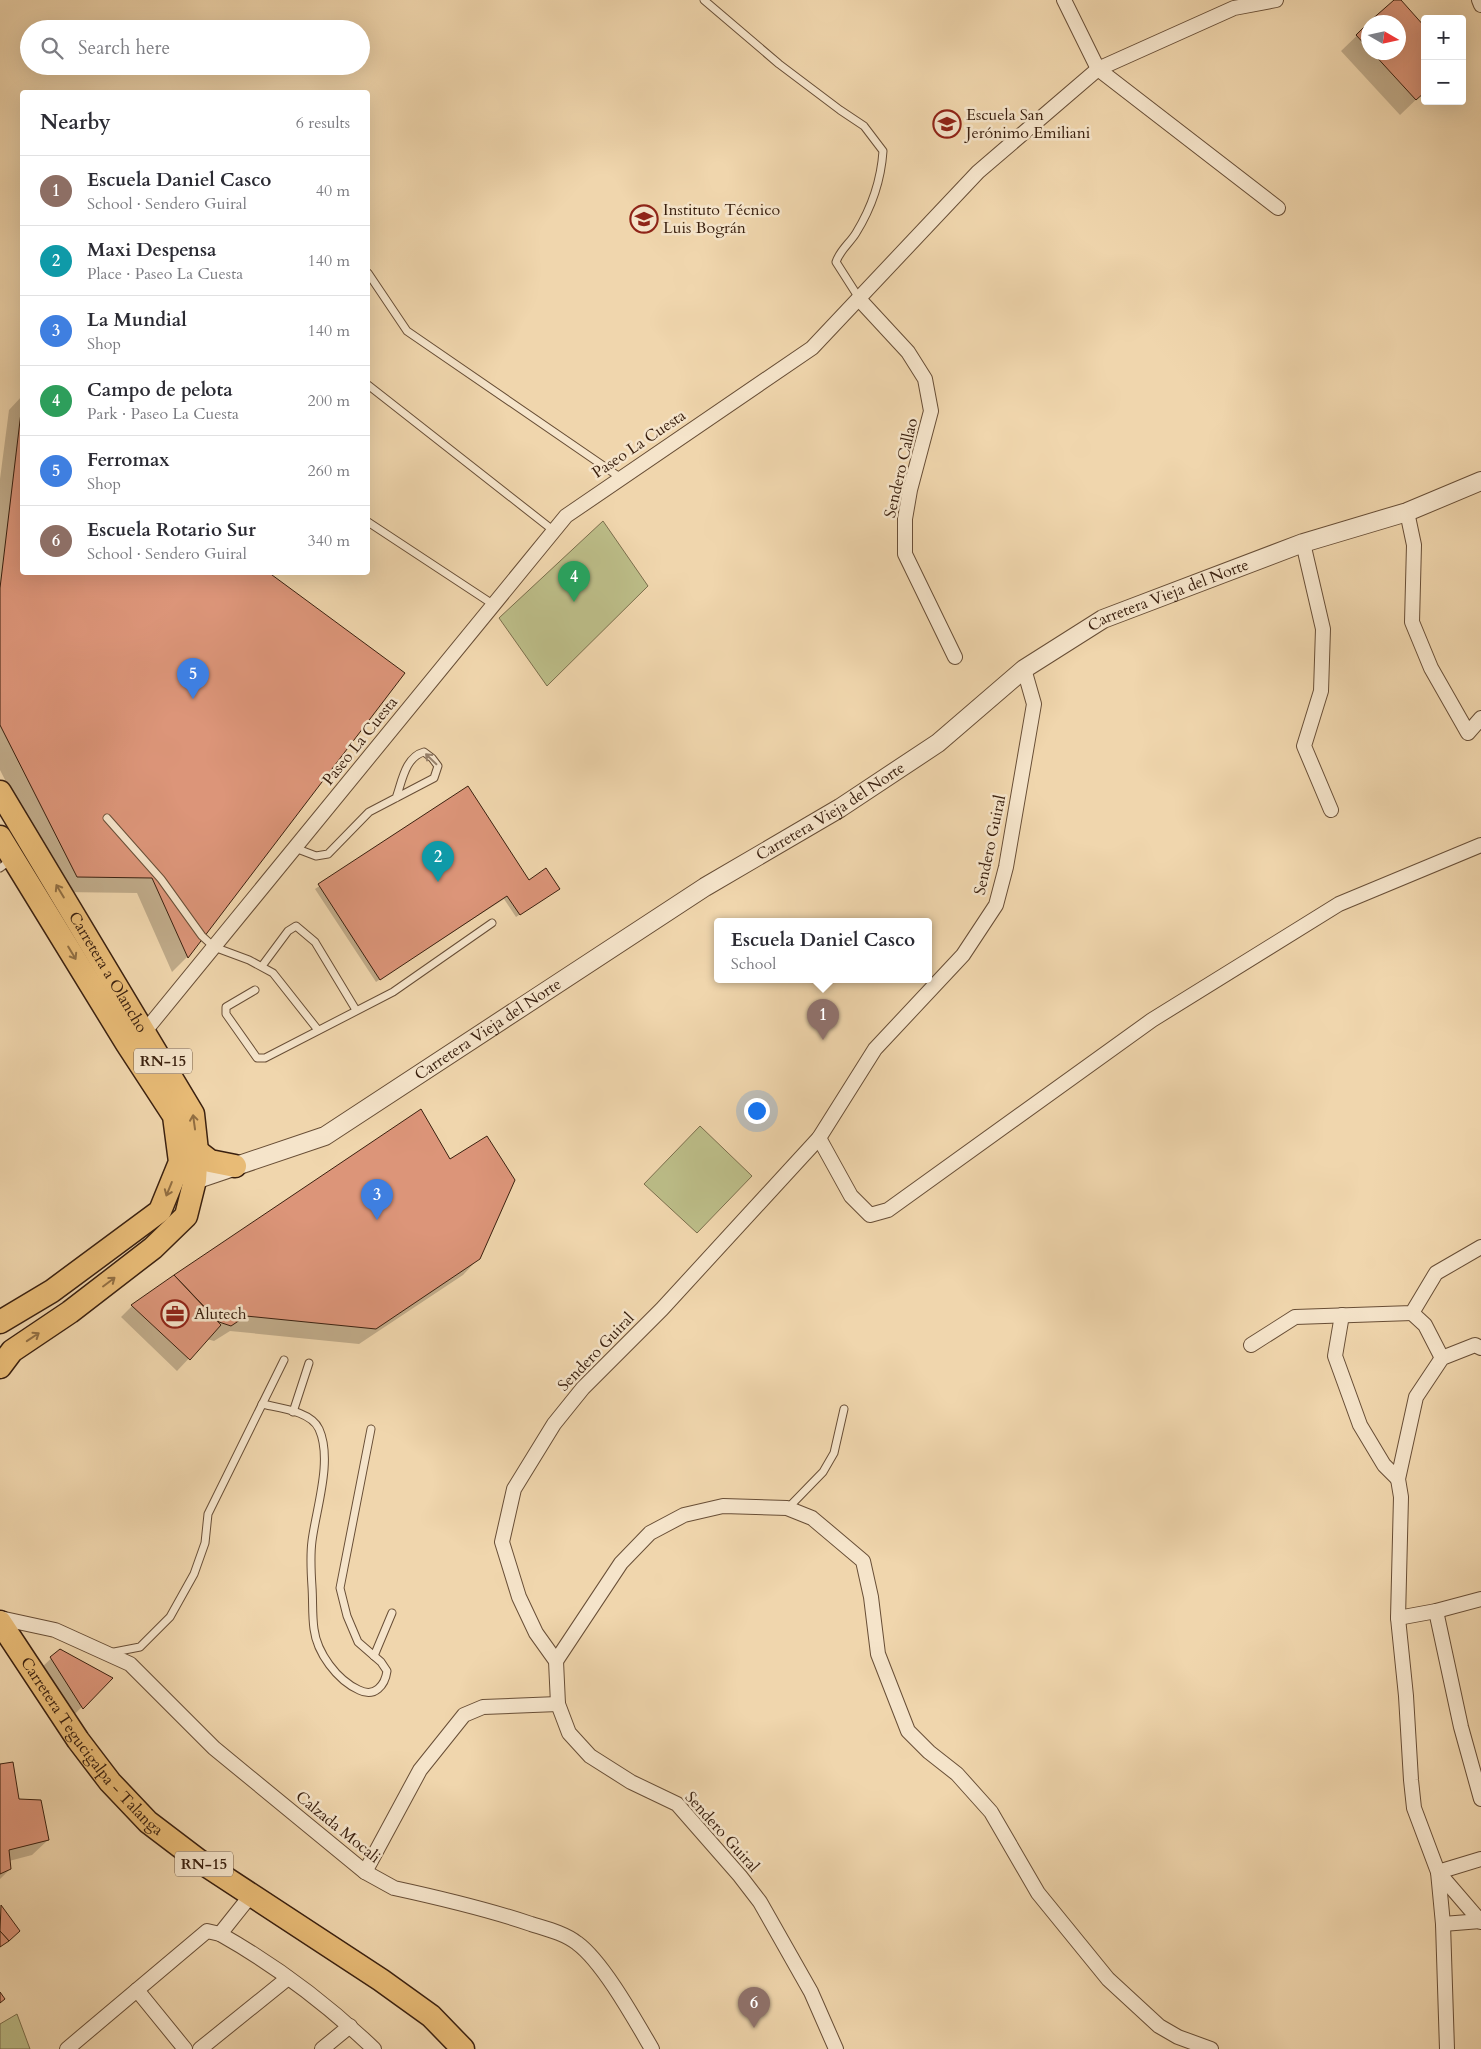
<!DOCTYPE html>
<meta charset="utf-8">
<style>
body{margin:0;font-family:Cardo,serif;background:#f2f2f3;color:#2b2b33}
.controls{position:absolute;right:15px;top:15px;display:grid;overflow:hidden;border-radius:5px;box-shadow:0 5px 20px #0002}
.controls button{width:45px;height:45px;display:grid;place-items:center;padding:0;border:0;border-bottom:1px solid #e1e1e2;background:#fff;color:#2b2b33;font:25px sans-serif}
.compass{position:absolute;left:1361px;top:15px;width:45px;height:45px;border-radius:50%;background:#fff;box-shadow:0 5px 20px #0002;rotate:99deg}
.you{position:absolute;left:756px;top:1110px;width:18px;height:18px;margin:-12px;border:4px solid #fff;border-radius:50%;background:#1a73e8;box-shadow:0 0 0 8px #1a73e833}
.badge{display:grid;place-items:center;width:32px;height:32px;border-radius:50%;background:#8f2418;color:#fff;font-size:16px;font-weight:700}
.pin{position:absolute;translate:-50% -41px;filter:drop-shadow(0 1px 2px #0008)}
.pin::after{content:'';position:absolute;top:26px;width:18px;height:15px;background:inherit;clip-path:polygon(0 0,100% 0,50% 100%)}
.popup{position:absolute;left:714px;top:918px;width:218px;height:65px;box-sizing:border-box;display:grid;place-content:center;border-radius:5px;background:#fff;filter:drop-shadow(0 1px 4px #0005);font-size:16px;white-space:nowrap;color:#7c7c81}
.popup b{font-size:19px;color:#2b2b33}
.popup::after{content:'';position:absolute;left:50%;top:100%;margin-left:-10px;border:10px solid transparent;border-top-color:#fff}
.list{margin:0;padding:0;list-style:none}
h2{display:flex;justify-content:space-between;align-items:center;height:65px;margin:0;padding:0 20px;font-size:21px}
h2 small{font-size:16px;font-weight:400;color:#7c7c81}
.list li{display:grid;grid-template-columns:32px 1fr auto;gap:15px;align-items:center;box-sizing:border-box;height:70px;padding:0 20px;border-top:1px solid #e1e1e2}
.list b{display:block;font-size:19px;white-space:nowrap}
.list p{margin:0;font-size:16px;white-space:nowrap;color:#7c7c81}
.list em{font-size:16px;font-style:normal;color:#7c7c81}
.icon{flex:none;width:28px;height:28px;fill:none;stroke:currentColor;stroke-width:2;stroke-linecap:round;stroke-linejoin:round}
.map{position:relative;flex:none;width:1481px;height:2049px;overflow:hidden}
.search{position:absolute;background:#fff;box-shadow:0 5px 20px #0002;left:20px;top:20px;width:350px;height:55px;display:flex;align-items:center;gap:12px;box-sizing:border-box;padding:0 18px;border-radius:28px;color:#7c7c81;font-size:19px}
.panel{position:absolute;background:#fff;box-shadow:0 5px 20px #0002;left:20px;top:90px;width:350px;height:485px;border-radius:5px}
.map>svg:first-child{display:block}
.green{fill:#bcbd88;stroke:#7b6e4c}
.shadow{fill:#0003}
.building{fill:#dc9579;stroke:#3a200f}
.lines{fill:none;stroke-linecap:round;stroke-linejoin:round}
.service-casing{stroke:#684e36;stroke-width:9}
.minor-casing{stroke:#684e36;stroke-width:16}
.tertiary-casing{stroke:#684e36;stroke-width:20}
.primary-casing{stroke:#3a200f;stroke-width:25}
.service{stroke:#f5e4ca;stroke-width:7}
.minor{stroke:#f5e4ca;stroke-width:14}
.tertiary{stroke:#f5e4ca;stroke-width:18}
.primary{stroke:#e8bb76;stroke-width:22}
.oneway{stroke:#98826c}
.oneway2{stroke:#916e42}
.labels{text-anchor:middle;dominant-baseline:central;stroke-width:5;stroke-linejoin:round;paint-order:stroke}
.shield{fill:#f5e4ca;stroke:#725b47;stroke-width:1}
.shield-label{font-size:15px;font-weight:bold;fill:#3a200f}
.poi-label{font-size:16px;fill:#3a200f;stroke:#f5e4ca;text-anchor:start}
.street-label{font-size:16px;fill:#3a200f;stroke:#f5e4ca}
</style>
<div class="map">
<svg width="1481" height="2049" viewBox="0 0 1481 2049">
<rect width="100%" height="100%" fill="#f0d6ad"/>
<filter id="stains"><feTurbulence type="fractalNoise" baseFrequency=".004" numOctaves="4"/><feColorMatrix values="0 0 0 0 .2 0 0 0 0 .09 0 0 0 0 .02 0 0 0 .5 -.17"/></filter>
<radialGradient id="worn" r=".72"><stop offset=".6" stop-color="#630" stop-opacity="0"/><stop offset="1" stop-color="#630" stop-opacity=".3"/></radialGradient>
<!-- green -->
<g class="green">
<polygon points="603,521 648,586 547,686 499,618"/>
<polygon points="700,1126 752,1176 697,1233 644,1184"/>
<polygon points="17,2014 30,2049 0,2049 0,2024"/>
</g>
<!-- shadow -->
<g class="shadow">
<polygon points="1396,0 1399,0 1425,91 1400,115 1341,51 1368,25 1368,52 1398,52 1398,22 1371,22"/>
<polygon points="22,396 22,572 403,673 187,957 172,972 137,893 62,892 0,770 0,479 9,410"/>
<polygon points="468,788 529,882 555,892 516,917 504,899 376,982 315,889"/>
<polygon points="479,1258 463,1275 359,1344 230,1331 214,1341 207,1339 177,1371 121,1317 132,1306 175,1276"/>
<polygon points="60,1650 110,1678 70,1719 39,1670"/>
<polygon points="0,1766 18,1800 48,1840 32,1855 9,1861 10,1869 0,1879"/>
</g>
<!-- building -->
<g class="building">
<polygon points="1394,0 1401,0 1425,27 1425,92 1416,100 1372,52 1398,52 1398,22 1369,22"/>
<polygon points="1368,23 1368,48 1356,35"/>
<polygon points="22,404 22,572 268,572 405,673 188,958 152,878 77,877 0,725 0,588"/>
<polygon points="468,786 529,880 546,868 560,889 520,915 507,896 380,980 318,884"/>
<polygon points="421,1109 450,1159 487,1136 515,1180 480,1259 376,1329 246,1316 231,1326 219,1322 174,1275"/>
<polygon points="174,1275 221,1325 190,1360 131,1305"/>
<polygon points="60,1649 113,1678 83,1709 50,1657"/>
<polygon points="13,1762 19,1799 41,1800 49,1840 9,1850 11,1869 0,1874 0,1764"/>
<polygon points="1,1905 20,1931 9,1941 0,1931"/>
<polygon points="0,1931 9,1941 0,1947"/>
<polygon points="0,1992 5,1999 0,2003"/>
</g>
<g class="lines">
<!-- service casing -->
<g class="service-casing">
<g id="service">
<path d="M704 0 779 64 840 110 864 126 883 151C881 181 872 207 856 233 850 243 840 250 836 262L859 298"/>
<polyline points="368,273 407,331 621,478"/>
<polyline points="368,385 554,531"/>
<polyline points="368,522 494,605"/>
<polyline points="107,818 161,879 202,936 214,947 249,960 273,973 318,1030"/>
<path d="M295 848 316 856 328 854 369 812 434 778 438 766 432 758 424 752C405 757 402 782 396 798"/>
<polyline points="0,868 11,860"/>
<polyline points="262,966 288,931 296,926 315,942 356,1010"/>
<polyline points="255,990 226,1007 226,1014 257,1058 265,1058 393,992 492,923"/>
<path d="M262 1404C279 1408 311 1411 319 1429 333 1460 316 1509 312 1541 310 1556 311 1572 312 1587 313 1601 312 1615 314 1629 317 1653 337 1680 359 1690 375 1698 385 1685 387 1671L381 1662 358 1642 347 1616 340 1588 371 1429"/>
<polyline points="293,1412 309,1363"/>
<polyline points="788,1508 823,1472 834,1453 844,1409"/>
<polyline points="109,1653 140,1647 170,1617 194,1574 205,1543 208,1514 284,1360"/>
<polyline points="374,1656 392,1613"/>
</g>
</g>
<!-- minor casing -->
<g class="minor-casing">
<g id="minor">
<polyline points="1064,0 1098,69 1278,208"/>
<polyline points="1479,0 1481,5"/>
<polyline points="859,299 908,352 925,379 931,411 910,490 905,519 905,554 955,657"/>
<polyline points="1407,512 1414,545 1412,622 1431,668 1468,733 1481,718"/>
<polyline points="1303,543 1323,629 1321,691 1304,746 1331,810"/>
<polyline points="141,1036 566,516 812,348 978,172 1098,69 1234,8 1276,0"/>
<polyline points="819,1138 851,1196 870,1215 888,1210 1152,1020 1339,904 1481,845"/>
<polyline points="1412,1313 1425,1325 1442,1358"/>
<polyline points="1342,1315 1335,1356 1360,1425 1384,1465 1398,1479"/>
<polyline points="1251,1345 1295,1317 1412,1313 1436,1273 1481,1247"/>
<polyline points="1436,1611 1461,1727 1481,1799"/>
<path d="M0 1618 55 1630 130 1664 214 1748 365 1872 394 1888C440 1898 487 1909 531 1924 547 1929 564 1933 577 1943 603 1962 635 2020 652 2049"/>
<polyline points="1398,1618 1436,1611 1481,1599"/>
<polyline points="556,1661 621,1563 650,1533 684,1515 723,1506 787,1508 812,1518 863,1561 871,1597 878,1654 908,1731 929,1752 957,1774 991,1812 1038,1893 1108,1979 1159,2026 1178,2037 1211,2049"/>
<polyline points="1481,1859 1438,1872 1481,1922"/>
<polyline points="365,1872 420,1770 464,1715 483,1707 558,1704"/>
<polyline points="1443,1924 1481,1921"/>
<polyline points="220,1934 251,1895"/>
<polyline points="137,1990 185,2049"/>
<path d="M67 2049 207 1931 220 1934C275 1965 328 2005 374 2049"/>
<polyline points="200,2049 288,1978"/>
<polyline points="322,2049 350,2026"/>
<polyline points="836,2049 811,1992 760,1902 740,1876 677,1804 631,1782 590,1756 569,1733 558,1704 556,1661 536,1633 519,1597 502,1542 514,1489 554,1424 583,1388 662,1309 819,1138 875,1049 963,955 996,905 1006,867 1034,704 1024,669"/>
<polyline points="1447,2049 1443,1924 1438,1872 1414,1808 1411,1780 1406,1696 1398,1618 1401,1497 1398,1479 1416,1397 1442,1358 1475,1345 1481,1348"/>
</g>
</g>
<!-- tertiary casing -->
<g class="tertiary-casing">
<g id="tertiary">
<path id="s1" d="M195 1180 325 1136 705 887 840 808 938 743 1024 669 1103 619 1303 543 1407 512 1481 481"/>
</g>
</g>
<!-- primary casing -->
<g class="primary-casing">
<g id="primary">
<path id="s2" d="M0 792 193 1114 197 1151 195 1180 186 1216 153 1248 70 1312 12 1351 0 1367"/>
<polyline points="0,837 127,1044 174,1116 180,1162 160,1211 52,1291 0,1322"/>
<polyline points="197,1151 210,1161 235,1166"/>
<path id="s3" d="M0 1622 78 1740 110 1782 148 1822 198 1860 381 1980 431 2016 463 2049"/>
</g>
</g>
<!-- service -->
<use href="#service" class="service"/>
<!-- minor -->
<use href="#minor" class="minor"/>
<!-- tertiary -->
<use href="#tertiary" class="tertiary"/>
<!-- primary -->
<use href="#primary" class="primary"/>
</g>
<!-- one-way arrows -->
<defs><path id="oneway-shaft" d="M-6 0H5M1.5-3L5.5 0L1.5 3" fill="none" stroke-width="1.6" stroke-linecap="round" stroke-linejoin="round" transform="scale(1.25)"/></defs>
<use class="oneway" href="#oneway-shaft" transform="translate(431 759) rotate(-136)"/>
<g class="oneway2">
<use href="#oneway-shaft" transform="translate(60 891) rotate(-121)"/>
<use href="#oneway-shaft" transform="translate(72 953) rotate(59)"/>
<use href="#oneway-shaft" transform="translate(194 1122) rotate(-98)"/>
<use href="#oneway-shaft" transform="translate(169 1189) rotate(112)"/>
<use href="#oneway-shaft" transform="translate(109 1282) rotate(-37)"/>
<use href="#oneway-shaft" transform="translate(33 1337) rotate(-34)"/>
</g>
<!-- icons -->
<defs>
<g id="school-ring" transform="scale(1.4375)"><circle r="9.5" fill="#f5e4ca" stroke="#8f2418" stroke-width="1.5"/><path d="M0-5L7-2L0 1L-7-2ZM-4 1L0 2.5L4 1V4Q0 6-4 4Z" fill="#8f2418"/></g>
<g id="office-ring" transform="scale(1.4375)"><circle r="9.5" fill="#f5e4ca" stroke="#8f2418" stroke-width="1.5"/><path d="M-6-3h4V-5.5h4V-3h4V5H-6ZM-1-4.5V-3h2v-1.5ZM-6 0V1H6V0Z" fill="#8f2418"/></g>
</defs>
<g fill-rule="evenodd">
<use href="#school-ring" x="947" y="124"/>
<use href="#school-ring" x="644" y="219"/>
<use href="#office-ring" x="175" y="1314"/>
</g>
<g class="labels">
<!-- shield labels -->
<g class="shield">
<rect x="134" y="1048.5" width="58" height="25" rx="4"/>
<rect x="175" y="1851.5" width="58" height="25" rx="4"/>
</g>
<g class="shield-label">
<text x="163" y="1061">RN-15</text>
<text x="204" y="1864">RN-15</text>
</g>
<!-- poi labels -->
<g class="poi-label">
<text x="966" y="115">Escuela San<tspan x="966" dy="18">Jerónimo Emiliani</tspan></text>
<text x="663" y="210">Instituto Técnico<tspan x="663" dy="18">Luis Bográn</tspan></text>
<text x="194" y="1314">Alutech</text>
</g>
<!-- street labels -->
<g class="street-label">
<text transform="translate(639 444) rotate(-34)">Paseo La Cuesta</text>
<text transform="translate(901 468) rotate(-77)">Sendero Callao</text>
<text stroke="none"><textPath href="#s1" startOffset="1142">Carretera Vieja del Norte</textPath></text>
<text transform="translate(360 741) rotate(-51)">Paseo La Cuesta</text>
<text stroke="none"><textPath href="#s1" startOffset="738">Carretera Vieja del Norte</textPath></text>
<text transform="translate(990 845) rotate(-78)">Sendero Guiral</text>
<text stroke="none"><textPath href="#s2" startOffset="210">Carretera a Olancho</textPath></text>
<text stroke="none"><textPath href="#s1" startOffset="332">Carretera Vieja del Norte</textPath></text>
<text transform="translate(596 1352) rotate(-46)">Sendero Guiral</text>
<text stroke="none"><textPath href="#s3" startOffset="155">Carretera Tegucigalpa - Talanga</textPath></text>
<text transform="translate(338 1827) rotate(39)">Calzada Mocali</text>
<text transform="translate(722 1832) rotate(48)">Sendero Guiral</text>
</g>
</g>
<rect width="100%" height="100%" filter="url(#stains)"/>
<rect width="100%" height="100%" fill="url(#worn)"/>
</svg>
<div class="controls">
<button>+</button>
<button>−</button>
</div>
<svg class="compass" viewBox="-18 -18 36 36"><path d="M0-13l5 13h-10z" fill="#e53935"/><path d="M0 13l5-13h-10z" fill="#7c7c81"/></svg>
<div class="you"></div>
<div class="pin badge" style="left:823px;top:1040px;background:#8d6e63">1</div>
<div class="popup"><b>Escuela Daniel Casco</b>School</div>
<div class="pin badge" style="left:438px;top:882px;background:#0f9aa8">2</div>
<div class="pin badge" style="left:377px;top:1220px;background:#3f7fe0">3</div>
<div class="pin badge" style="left:574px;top:602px;background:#2e9e5b">4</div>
<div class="pin badge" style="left:193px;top:699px;background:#3f7fe0">5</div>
<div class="pin badge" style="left:754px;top:2028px;background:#8d6e63">6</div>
<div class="search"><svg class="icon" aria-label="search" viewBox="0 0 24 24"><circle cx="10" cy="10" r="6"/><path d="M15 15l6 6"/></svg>Search here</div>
<section class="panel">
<h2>Nearby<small>6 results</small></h2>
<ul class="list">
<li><span class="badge" style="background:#8d6e63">1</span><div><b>Escuela Daniel Casco</b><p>School · Sendero Guiral</p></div><em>40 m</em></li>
<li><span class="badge" style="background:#0f9aa8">2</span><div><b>Maxi Despensa</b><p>Place · Paseo La Cuesta</p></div><em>140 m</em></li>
<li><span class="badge" style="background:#3f7fe0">3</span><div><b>La Mundial</b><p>Shop</p></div><em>140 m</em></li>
<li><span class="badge" style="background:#2e9e5b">4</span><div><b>Campo de pelota</b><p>Park · Paseo La Cuesta</p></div><em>200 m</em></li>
<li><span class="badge" style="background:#3f7fe0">5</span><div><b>Ferromax</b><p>Shop</p></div><em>260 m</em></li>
<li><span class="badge" style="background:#8d6e63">6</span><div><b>Escuela Rotario Sur</b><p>School · Sendero Guiral</p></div><em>340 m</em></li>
</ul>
</section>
</div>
